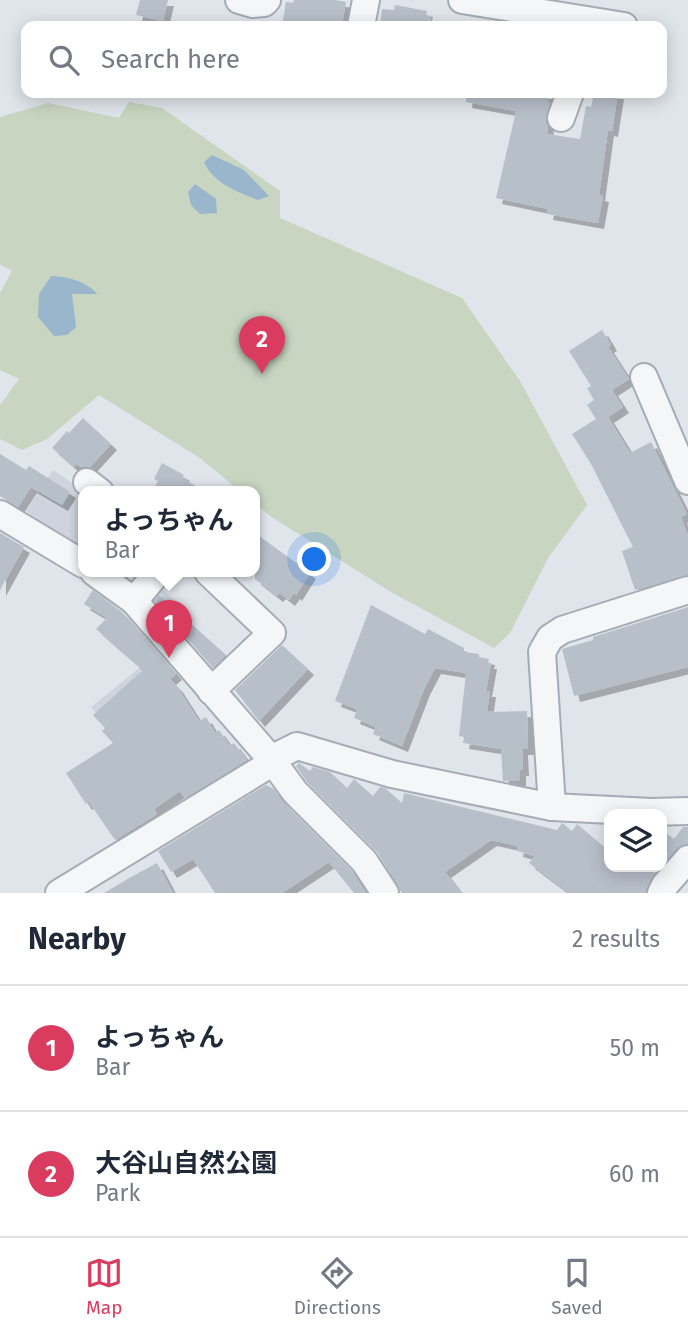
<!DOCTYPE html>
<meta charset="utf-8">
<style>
body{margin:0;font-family:"Fira Sans","Noto Sans JP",sans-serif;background:#f6f6f7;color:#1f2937}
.controls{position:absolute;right:21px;bottom:21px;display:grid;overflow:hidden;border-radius:14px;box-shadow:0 4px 18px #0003}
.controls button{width:63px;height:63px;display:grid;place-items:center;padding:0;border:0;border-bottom:2px solid #e0e1e3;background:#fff;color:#1f2937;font:35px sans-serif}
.you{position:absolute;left:315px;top:560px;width:24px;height:24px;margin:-18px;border:5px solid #fff;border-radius:50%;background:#1a73e8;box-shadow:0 0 0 10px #1a73e833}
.badge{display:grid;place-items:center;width:46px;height:46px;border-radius:50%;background:#d93c5e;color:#fff;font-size:23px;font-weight:700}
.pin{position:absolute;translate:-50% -58px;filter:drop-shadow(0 2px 4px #0008)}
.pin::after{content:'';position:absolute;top:37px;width:24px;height:21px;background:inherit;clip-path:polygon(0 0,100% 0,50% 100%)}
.popup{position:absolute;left:78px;top:486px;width:182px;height:91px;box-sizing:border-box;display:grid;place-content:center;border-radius:14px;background:#fff;filter:drop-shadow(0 2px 5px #0005);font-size:23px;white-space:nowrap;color:#747a83}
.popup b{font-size:26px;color:#1f2937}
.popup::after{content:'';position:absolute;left:50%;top:100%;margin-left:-14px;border:14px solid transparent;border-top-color:#fff}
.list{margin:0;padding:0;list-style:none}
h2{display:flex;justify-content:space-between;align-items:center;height:91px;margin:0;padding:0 28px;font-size:30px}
h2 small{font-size:23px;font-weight:400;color:#747a83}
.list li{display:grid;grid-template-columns:46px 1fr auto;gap:21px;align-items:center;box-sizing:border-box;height:126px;padding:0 28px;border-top:2px solid #e0e1e3}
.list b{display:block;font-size:26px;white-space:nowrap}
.list p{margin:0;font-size:23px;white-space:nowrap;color:#747a83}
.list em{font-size:23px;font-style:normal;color:#747a83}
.icon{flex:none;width:38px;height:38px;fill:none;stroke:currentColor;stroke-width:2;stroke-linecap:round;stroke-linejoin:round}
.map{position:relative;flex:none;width:688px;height:893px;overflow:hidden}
.search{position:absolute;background:#fff;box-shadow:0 4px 18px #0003;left:21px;right:21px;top:21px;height:77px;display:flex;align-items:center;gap:18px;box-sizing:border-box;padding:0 24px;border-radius:14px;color:#747a83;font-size:26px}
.sheet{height:343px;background:#fff}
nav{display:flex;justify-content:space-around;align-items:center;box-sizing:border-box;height:98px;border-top:2px solid #e0e1e3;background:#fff;font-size:19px;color:#747a83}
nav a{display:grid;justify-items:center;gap:4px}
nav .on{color:#d93c5e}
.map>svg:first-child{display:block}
.built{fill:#ced4dd}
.green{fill:#c7d5c1}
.water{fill:#99b6cd}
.building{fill:#b7bfc9;filter:url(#shadow)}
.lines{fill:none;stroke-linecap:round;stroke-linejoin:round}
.minor-casing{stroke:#a5acb6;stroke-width:30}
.minor{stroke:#f4f6f8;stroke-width:26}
</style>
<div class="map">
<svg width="688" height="893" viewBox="0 0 688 893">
<defs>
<filter id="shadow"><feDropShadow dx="6" dy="6" stdDeviation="0" flood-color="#0004"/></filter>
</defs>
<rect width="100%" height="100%" fill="#e0e5eb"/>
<!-- built -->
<g class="built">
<polygon points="53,470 85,492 83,550 26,511"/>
<polygon points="158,585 194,620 181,633 146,599"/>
<polygon points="153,657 104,722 91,707"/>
</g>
<!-- green -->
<polygon class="green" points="129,102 162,108 280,191 280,218 462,298 520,381 587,505 548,558 510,633 494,648 391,592 270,516 255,503 255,492 241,492 200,458 99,395 47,439 22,450 0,439 0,405 19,379 0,370 0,293 12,271 0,264 0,117 48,103 119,118"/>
<!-- water -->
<g class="water">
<path d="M212 155 244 170 269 196 258 200C236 191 214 184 204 162Z"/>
<polygon points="195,184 216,199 217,213 200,214 191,205 188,192"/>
<path d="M51 276C68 277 85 280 97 294H72L76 327 67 335 54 336 38 317 39 294Z"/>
</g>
<!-- building -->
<g class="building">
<polygon points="140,0 168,0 163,21 136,15"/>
<polygon points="294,0 335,0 346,2 342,24 336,23 336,26 282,26 286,2 293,3"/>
<polygon points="395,5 427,11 426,15 431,16 430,26 380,26 382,9 394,10"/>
<polygon points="467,93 549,93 547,102 550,102 545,120 548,127 547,134 580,139 586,106 591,107 594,93 618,93 612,131 608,130 599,195 603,196 598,223 547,214 548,209 496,198 516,111 466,102"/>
<polygon points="602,330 611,345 608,347 629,379 612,390 623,407 608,417 630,453 651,442 687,514 681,517 688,536 688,575 635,590 622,551 633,547 591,464 572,434 596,419 587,405 594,400 587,388 591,386 569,351"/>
<polygon points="83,418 111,444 90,467 81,467 77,464 74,467 52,448 67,431 69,433"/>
<polygon points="0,454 26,470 29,466 70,492 62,505 31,487 18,507 0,496"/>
<polygon points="162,463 184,475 182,478 206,492 152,492 158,481 154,479"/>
<polygon points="0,533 24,547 0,590"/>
<polygon points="255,533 310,573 296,595 294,593 289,600 280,593 277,596 255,579"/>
<polygon points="93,590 123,613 176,674 170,679 178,688 199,721 206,717 215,733 219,730 230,746 234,743 247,760 185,798 180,791 154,809 157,814 115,840 89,802 86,804 66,773 113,743 102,731 105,728 93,715 143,670 96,629 107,618 84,604"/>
<polygon points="159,595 226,655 213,668 155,601"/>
<polygon points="371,605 425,634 428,629 464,648 464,652 479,654 479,657 489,659 488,663 491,663 486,691 490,691 487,712 527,711 528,749 522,749 523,770 520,770 520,780 503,781 501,749 463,743 464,737 459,736 466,673 435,668 424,689 402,746 373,734 376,727 354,718 357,709 335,701"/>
<polygon points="688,607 688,667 574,696 562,649 593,640 593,637"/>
<polygon points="282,645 308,669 259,721 235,690"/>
<polygon points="299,763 310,771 313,767 330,772 347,788 354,779 373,796 380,787 385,788 402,803 404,793 557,830 562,823 572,831 577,824 609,851 609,867 660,867 651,878 645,893 569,893 529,863 535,856 517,851 518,846 491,840 445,872 461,893 402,893 377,852 307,782 296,766"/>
<polygon points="266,785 274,789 284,803 352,871 366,893 354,893 329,862 282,893 215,893 193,859 171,872 158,851"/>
<polygon points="683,827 688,827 688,844 677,848 662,865 662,830 674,839"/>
<polygon points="157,863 173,893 104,893 131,877"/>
</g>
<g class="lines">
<!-- minor casing -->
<g class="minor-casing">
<g id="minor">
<polyline points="239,0 253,4 264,3 267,0"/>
<polyline points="462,0 624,26"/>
<polyline points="361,26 366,0"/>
<polyline points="561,118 570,93"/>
<polyline points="644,377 688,481"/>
<polyline points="87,482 100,492"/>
<polyline points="0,514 83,564"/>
<polyline points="94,572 134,601 271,759 295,792 364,861 385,893"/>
<polyline points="208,572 272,633 211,691"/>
<polyline points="134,601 158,572"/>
<polyline points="552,807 542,652 550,638 562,630 688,590"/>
<polyline points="59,893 262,769 271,759 297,746 392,774 552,807 651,812 688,811"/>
<polyline points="661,893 665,885 688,859"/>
</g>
</g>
<!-- minor -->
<use href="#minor" class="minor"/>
</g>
</svg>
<div class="controls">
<button><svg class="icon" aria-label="layers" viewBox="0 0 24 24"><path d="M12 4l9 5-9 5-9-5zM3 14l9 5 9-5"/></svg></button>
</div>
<div class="you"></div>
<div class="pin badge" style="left:169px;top:658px">1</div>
<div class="popup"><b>よっちゃん</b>Bar</div>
<div class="pin badge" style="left:262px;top:374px">2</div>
<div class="search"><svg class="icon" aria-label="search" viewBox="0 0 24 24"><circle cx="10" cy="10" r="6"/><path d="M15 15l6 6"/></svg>Search here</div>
</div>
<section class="sheet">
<h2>Nearby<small>2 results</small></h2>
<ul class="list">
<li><span class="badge">1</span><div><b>よっちゃん</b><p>Bar</p></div><em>50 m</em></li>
<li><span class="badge">2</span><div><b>大谷山自然公園</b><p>Park</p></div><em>60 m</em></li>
</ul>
</section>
<nav>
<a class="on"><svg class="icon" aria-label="map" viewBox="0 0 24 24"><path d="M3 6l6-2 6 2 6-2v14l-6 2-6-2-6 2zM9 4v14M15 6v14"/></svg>Map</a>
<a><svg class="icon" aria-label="directions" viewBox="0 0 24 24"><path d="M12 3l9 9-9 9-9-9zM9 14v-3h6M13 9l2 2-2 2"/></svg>Directions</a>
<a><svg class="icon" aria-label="saved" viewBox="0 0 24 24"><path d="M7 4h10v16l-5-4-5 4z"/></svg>Saved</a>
</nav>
